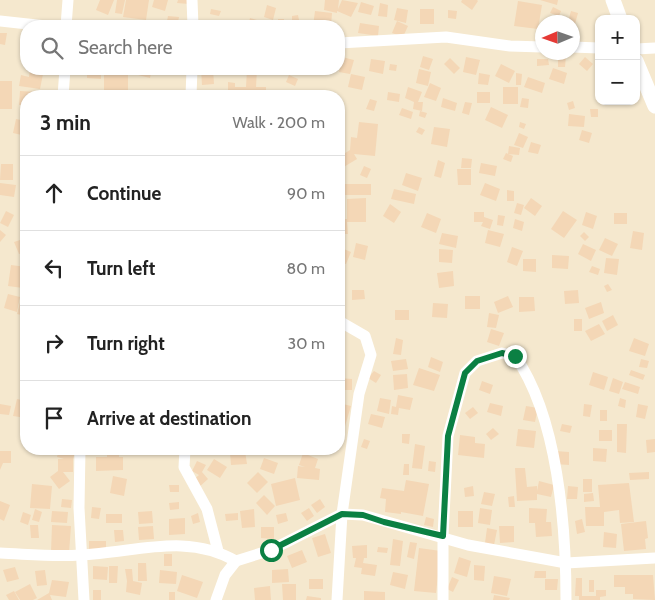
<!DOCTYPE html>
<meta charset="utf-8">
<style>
body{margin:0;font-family:Cabin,sans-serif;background:#f2f2f2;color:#222}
.controls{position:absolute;right:15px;top:15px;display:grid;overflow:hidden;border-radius:10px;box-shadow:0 1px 4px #0004}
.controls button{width:45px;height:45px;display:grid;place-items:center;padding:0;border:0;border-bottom:1px solid #e0e0e0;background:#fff;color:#222;font:25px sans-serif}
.compass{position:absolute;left:535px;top:15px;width:45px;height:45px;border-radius:50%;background:#fff;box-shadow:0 1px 4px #0004;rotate:268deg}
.stop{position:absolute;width:15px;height:15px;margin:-11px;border:4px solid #0b8043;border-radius:50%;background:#fff}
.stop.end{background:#0b8043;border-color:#fff;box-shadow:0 1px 5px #0008}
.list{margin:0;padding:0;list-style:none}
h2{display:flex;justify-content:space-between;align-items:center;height:65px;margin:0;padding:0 20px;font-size:21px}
h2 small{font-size:16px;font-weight:400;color:#767676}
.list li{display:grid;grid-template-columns:32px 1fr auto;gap:15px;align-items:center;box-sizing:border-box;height:75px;padding:0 20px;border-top:1px solid #e0e0e0}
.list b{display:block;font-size:19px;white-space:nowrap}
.list em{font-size:16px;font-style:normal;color:#767676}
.icon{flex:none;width:28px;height:28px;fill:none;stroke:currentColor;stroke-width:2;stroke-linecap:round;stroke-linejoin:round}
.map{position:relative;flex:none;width:655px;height:600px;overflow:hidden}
.search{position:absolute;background:#fff;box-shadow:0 1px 4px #0004;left:20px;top:20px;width:325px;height:55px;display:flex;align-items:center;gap:12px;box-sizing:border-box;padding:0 18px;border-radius:20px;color:#767676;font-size:19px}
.panel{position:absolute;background:#fff;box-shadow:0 1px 4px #0004;left:20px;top:90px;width:325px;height:365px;border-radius:20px}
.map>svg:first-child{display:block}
.residential{fill:#f5e8ce;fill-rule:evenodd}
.building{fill:#f4d7b6}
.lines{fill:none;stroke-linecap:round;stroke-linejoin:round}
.street{stroke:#fff;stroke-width:11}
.secondary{stroke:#fff;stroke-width:15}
.route{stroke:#0b8043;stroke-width:6}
</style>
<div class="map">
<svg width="655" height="600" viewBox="0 0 655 600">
<rect width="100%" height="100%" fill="#fdf6e0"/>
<!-- residential -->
<path class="residential" d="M0 0H655V600H0ZM599 19H636V101H599ZM542 22H572V52H542ZM26 26H339V69H26ZM26 96H339V449H26Z"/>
<!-- building -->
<g class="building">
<polygon points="100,0 114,0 108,15 96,10"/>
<polygon points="117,0 125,0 122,14 115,13"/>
<polygon points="126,0 149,0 146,20 123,17"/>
<polygon points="154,0 168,0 165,11 152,7"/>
<polygon points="178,0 189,0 189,4 177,3"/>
<polygon points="325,0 339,0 338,9 342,0 358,3 351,17 337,11 337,13 324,10"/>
<polygon points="462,0 477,0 478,1 472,10 461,2"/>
<polygon points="540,0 558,0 557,5"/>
<polygon points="518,1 542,5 538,29 514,26"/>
<polygon points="361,2 374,6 371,15 358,12"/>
<polygon points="380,3 388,5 387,17 378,16"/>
<polygon points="267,5 276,8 273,20 264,17"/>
<polygon points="553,7 561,11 559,16 550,13"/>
<polygon points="397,8 408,10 406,23 394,20"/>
<polygon points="211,9 221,11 219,16 210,14"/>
<rect x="420" y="9" width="14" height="15"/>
<polygon points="448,10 457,11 456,19 448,18"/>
<polygon points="315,11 332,13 331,26 313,26"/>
<polygon points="571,11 578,13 575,24 568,22"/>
<polygon points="298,15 299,20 292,21 292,16"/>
<polygon points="168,16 179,17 178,22 167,21"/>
<polygon points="250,18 257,20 255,26 248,26"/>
<rect x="278" y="19" width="6" height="6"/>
<polygon points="397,21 408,26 403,37 392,33"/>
<polygon points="360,23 379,26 378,36 358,33"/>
<polygon points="0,33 7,33 5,45 0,44"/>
<polygon points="423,56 433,59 429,70 420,67"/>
<polygon points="558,56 566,56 565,67 558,67"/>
<polygon points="342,57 354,60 350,74 339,72"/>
<polygon points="466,57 480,60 476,75 463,72"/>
<polygon points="585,57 593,64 587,71 579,64"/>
<polygon points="450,58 460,68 454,74 444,64"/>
<polygon points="371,59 385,61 383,74 369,71"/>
<polygon points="537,59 548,59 549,65 537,66"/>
<polygon points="390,64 397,65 396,71 389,70"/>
<polygon points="501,64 515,71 509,83 495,76"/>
<polygon points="553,68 567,73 564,84 549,79"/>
<polygon points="30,69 44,69 40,89 19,86 21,75 29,77"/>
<polygon points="140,69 152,69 150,78 138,75"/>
<polygon points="159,69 172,69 171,75 158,73"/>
<polygon points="201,69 213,69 214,84 202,85"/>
<polygon points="247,69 257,69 256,87 266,87 266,96 228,96 228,82 235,83 235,87 246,87"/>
<polygon points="419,69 431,72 428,86 416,83"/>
<polygon points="87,70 101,70 101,79 87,78"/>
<rect x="104" y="73" width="24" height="23"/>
<polygon points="479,73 490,75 488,85 478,84"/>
<polygon points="516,73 522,74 521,85 516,85"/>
<polygon points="351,74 365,77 362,90 348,87"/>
<polygon points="289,75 298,79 295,86 286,82"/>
<polygon points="528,77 545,83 542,93 524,87"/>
<rect x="0" y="81" width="12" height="28"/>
<polygon points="430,83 441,88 436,101 424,97"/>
<polygon points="408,87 422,92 418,102 423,102 422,111 413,109 414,102 405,98"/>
<rect x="503" y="87" width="15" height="17"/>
<polygon points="20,91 39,92 38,96 26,96 26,105 19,105"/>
<polygon points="223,91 224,96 210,96 209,93"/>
<polygon points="267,91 295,95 295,96 267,96"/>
<polygon points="388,92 400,94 399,102 387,100"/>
<rect x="477" y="92" width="13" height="11"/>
<polygon points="43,94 57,95 57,96 43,96"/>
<polygon points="443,98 457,103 455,111 441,107"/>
<polygon points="522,98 529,99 528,108 520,107"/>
<polygon points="370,99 377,101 374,111 366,109"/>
<polygon points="573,101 575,108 569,110 567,103"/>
<polygon points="465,102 472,103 469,115 462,113"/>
<polygon points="339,107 345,109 340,120 339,120"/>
<polygon points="491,107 508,115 502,128 485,120"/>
<polygon points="402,108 413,112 411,119 399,115"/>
<polygon points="590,109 598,109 598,117 591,117"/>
<polygon points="420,111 427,113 425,118 419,116"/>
<polygon points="569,114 585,116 584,127 568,126"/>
<polygon points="16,119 26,121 26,136 13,133"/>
<polygon points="359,122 378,124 375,156 354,154 357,159 342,168 339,157 350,150 351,137 357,138"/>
<polygon points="520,122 526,124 524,129 519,127"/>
<polygon points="419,127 425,130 422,135 416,132"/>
<polygon points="434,127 450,129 447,147 431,144"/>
<polygon points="582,130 592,133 589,143 579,140"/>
<polygon points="519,133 528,137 523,148 514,145"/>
<polygon points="531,142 541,145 538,154 528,152"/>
<polygon points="509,146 520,148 519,155 508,154"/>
<polygon points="506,153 513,156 511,162 503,159"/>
<polygon points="462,158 472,159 471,168 461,168"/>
<polygon points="438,160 445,163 441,178 434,176"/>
<polygon points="481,163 497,166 495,176 479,173"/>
<polygon points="1,164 13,164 13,180 0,180"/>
<polygon points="364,166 371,169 367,178 360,175"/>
<polygon points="457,169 471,169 471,185 458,185"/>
<polygon points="406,173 422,178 418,191 402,185"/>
<polygon points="0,183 16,185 14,197 0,195"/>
<polygon points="485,183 500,189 496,201 480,195"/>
<rect x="344" y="184" width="27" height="11"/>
<polygon points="394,189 416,194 414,204 391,199"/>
<polygon points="507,190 514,191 514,201 507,201"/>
<rect x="339" y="197" width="5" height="16"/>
<polygon points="366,198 366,222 347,222 348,234 339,234 339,219 347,219 347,199"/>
<polygon points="531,198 542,206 535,216 524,208"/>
<polygon points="517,203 524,205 521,215 514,213"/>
<polygon points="390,204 401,212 394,223 383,216"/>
<polygon points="6,211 14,215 8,227 0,223"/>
<polygon points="563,211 577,220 564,238 551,229"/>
<polygon points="474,212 484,212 484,217 493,220 490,229 481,226 483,222 474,222"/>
<polygon points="586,212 597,216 593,229 582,225"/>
<polygon points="427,213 441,219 436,233 421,227"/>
<rect x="614" y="213" width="13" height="11"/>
<polygon points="498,215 505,216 503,226 497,225"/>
<polygon points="515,219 524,222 522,231 513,228"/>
<polygon points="0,230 6,235 0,242"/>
<polygon points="488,230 504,234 500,247 485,243"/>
<polygon points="633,231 644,233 642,250 630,248"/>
<polygon points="584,232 589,237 585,241 580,236"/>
<polygon points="442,233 458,236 456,248 439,244"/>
<polygon points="26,238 26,252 19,254 14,242"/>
<polygon points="605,238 618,244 612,256 599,250"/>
<polygon points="356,243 368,246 365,260 353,257"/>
<polygon points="583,244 596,250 591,261 578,254"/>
<polygon points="339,247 351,252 346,264 339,262"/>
<polygon points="512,247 523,251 517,266 507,262"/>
<polygon points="439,249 453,250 452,263 439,262"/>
<polygon points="552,255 569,256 568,269 552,268"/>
<polygon points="606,258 619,259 617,275 604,273"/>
<polygon points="523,259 536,259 536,272 523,271"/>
<polygon points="11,265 26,267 23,288 8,286"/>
<polygon points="592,266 600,269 598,275 589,272"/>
<polygon points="453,271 454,286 439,288 437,273"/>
<polygon points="339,275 344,275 343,291 339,290"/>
<polygon points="608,284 612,290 607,292 604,286"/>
<polygon points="352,290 364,290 365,299 352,300"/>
<polygon points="578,290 579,303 565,304 564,291"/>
<polygon points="8,294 20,297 17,312 4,308"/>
<rect x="465" y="296" width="15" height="13"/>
<polygon points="508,296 513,307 498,313 494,302"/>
<polygon points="519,297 534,297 535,311 519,312"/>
<polygon points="21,298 26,299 26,316 17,314"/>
<polygon points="601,302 604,313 589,319 585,308"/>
<polygon points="433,303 448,304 447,318 432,317"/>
<rect x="395" y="310" width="14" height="10"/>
<polygon points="489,313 499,315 496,328 487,327"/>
<polygon points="613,315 618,325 607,331 602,321"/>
<rect x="574" y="319" width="8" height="12"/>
<polygon points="599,324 605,334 591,341 585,331"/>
<polygon points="491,329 504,333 499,346 487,342"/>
<polygon points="396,338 403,340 401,355 393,354"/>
<polygon points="634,338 649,344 645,356 629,351"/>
<polygon points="431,357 443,362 440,372 428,367"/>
<polygon points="406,359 408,369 393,371 391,361"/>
<polygon points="641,359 649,361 647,368 639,367"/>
<polygon points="419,368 440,375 434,391 413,385"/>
<polygon points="631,370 645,375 643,380 629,375"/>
<polygon points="374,371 381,375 376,383 368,378"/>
<polygon points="593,372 608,377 604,390 589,385"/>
<polygon points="407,374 408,388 394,390 393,375"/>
<polygon points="339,378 352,379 352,390 339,390"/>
<polygon points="613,378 623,382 619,394 609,391"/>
<polygon points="482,381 493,385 490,394 479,390"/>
<polygon points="625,382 640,387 638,394 622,389"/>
<polygon points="398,395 413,398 410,410 399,408 398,415 391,414 392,406 396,407"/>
<polygon points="380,398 391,400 389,414 377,411"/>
<polygon points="620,398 626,400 625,408 618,406"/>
<polygon points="17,399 26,401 26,418 13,416"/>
<polygon points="339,403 351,406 345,426 339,425"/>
<polygon points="490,403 503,406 501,416 487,412"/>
<polygon points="0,404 11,406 9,415 0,414"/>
<polygon points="584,404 592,405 590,417 583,416"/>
<polygon points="638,404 648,406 645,419 636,417"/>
<polygon points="526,406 538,408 535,422 523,420"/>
<polygon points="473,407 478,413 470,419 465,413"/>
<rect x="600" y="410" width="7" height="11"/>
<polygon points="371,414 385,417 382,428 368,424"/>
<polygon points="562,424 572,426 570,433 560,431"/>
<polygon points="617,424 627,424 626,453 617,452"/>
<polygon points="493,428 499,434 491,440 486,434"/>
<polygon points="518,429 536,431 534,448 516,446"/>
<rect x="599" y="430" width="13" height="11"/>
<polygon points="402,434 410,434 409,444 402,443"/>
<polygon points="460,435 475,437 475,443 485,444 484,458 458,455"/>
<polygon points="364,439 370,441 367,449 361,447"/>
<polygon points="655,439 655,452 647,453 646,440"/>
<polygon points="415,444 425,446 422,469 412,468"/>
<polygon points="593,448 607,449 606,462 593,461"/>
<polygon points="59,449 76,449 73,459 73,472 63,472 70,481 59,489 50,477 58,471 58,459 64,459 57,457"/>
<polygon points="107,449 119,449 119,457 123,457 123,470 96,471 96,457 107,457"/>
<polygon points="0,451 11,451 11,463 1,463 3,463 0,470"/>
<polygon points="245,451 247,464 231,465 230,453"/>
<polygon points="555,451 569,452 569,465 555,464"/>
<polygon points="303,453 318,459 315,468 320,469 319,480 297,478 298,466 305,467 299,465"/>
<polygon points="264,458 278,463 274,474 260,469"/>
<polygon points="214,459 227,467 220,478 207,470"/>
<polygon points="197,461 206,465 202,472 208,479 198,488 192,481 199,475 192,471"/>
<polygon points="429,461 436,462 435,472 428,471"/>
<polygon points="404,464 409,464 409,475 403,475"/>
<polygon points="515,468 525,468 527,487 537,486 537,491 539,481 554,485 551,497 537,494 537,500 517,501"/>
<polygon points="258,472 268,482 257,493 247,483"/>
<polygon points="649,472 649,479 630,480 629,473"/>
<polygon points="113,476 127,479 124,496 110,493"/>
<polygon points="295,478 300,500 276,506 271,484"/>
<rect x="583" y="479" width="9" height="13"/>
<polygon points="406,480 429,484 423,516 401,512 401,514 385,512 386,499 380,498 382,488 404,491"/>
<polygon points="629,483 634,522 620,523 619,510 604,512 604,526 586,526 585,507 600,507 598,485"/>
<polygon points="32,484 52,486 50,509 30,508"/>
<polygon points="169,485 179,485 179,492 170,492"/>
<polygon points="473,486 474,496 465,497 464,488"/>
<polygon points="568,486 578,487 577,499 567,499"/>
<polygon points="484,492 495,494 492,506 481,504"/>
<polygon points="593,493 594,501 584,502 584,494"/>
<polygon points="264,495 275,506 267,515 256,503"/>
<polygon points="514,496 515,507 509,507 508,497"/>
<polygon points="62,499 72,500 71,508 61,507"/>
<polygon points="320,499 325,507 317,513 311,505"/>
<polygon points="0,501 10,505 4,521 0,519"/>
<polygon points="179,502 179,509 170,510 169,503"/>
<polygon points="92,507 101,508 99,519 91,518"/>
<polygon points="309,508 314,516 307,521 301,513"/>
<polygon points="480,508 492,510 490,525 478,523"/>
<polygon points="529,508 547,509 546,522 551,522 552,536 536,537 535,523 529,523"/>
<polygon points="35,509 42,512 39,522 32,520"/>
<polygon points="254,509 255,527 242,528 240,511"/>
<polygon points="52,511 68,512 67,523 51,522"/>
<polygon points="152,511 153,523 139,524 138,512"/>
<rect x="458" y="511" width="15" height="16"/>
<polygon points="23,512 31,515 28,525 20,522"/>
<polygon points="198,513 200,522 193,524 191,516"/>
<polygon points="238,513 238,520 226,521 225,514"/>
<polygon points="286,513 288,521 278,524 276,515"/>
<rect x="106" y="514" width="16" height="9"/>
<polygon points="426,517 434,519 433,527 424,525"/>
<polygon points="185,518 185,534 169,535 169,519"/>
<polygon points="582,519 585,532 577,534 575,521"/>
<polygon points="646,521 648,538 645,539 646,549 624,551 621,524"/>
<polygon points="30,525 38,525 39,538 31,538"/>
<polygon points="52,525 71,526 69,553 51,552"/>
<polygon points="153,526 154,539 139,540 138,527"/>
<polygon points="499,526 514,526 514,542 500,543"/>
<polygon points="261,527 274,527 274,539 261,538"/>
<polygon points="487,528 497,530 494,545 485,543"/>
<polygon points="114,530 123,530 124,541 115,542"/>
<polygon points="604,532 617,534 616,548 603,547"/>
<polygon points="325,534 331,553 318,557 312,538"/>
<polygon points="393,539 403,541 400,566 390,565"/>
<rect x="89" y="541" width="17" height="9"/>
<polygon points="410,542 417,543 414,559 407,557"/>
<polygon points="367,545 367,558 364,558 363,563 377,565 375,576 361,574 362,568 354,567 356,558 353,558 352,546"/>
<polygon points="378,547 388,548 387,553 377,552"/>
<polygon points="419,548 441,551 436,593 414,591"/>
<polygon points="302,550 307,562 292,568 287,556"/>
<rect x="164" y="554" width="8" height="12"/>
<polygon points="459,557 471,561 467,577 454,573"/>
<polygon points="138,563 146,563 147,581 138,581"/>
<polygon points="474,565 485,566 484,581 474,580"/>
<polygon points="93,566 108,567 107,580 93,579"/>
<polygon points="109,566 118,566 117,583 109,583"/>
<polygon points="15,567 19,579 7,582 3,570"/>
<polygon points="125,569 132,569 133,581 142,583 140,595 126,592 127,581"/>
<polygon points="288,569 289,582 272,583 272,570"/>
<polygon points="45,570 47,585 37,586 35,571"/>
<polygon points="160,570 177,572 176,584 159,583"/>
<polygon points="535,571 546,571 546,578 534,578"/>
<polygon points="393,572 408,575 405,589 390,585"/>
<polygon points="182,575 203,582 197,598 177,591"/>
<polygon points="614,575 653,575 655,600 633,599 633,594 625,594 625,587 614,587"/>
<polygon points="494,576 511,579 507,596 491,593"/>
<polygon points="452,577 459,580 453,592 447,589"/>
<polygon points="576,578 582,578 582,596 596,596 596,590 606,590 606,596 600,597 600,600 579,600 579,596 575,596"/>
<rect x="309" y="579" width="14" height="10"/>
<polygon points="545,579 558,579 557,590 545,590"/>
<polygon points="52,580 69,582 66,597 50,595 52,600 37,600 49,593"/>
<rect x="589" y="580" width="5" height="12"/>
<polygon points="30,584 37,598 33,600 20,600 15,592"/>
<polygon points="282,584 296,584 296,600 283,600"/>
<polygon points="270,586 271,600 255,600 254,588"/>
<rect x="93" y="590" width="8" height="10"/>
<polygon points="14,591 19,600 9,600 6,595"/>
<polygon points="364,591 385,592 385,600 364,600"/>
<rect x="169" y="592" width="6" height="8"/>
<polygon points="494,595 510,598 509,600 493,600"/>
<polygon points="307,596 321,598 321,600 306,600"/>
</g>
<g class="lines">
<!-- street -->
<g class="street">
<polyline points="192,0 193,26"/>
<polyline points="0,21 46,26"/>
<polyline points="66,26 68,0"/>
<polyline points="339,43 446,37 510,46 542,47"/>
<polyline points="572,47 599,48"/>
<polyline points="636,49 655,48"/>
<polyline points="63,96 65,69"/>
<polyline points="191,96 192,69"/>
<polyline points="80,449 79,508 84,600"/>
<polyline points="185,449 184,467 207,509 218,551"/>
<path d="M0 553C26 554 54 557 80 555 135 553 185 532 236 561"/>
<polyline points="216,600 225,575 236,561 271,550 342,514 363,515 468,545 566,563 655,558"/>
<polyline points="337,600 342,514 359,394 371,355 365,336 339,321"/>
<path d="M443 600V536L448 436 465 373 477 361 502 353 515 356C558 417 566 526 566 600"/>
</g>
<!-- secondary -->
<g class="secondary">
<polyline points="613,0 620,19"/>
<polyline points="636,61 655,106"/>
</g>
</g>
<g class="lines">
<!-- route -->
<polyline class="route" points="271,550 342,514 363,515 384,522 443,536 448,436 465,373 477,361 502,353 515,356"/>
</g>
</svg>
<div class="controls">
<button>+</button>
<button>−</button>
</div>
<svg class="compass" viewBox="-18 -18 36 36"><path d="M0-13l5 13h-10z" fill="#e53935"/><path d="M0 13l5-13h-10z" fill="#767676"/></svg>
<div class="stop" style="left:271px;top:550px"></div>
<div class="stop end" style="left:515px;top:356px"></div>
<div class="search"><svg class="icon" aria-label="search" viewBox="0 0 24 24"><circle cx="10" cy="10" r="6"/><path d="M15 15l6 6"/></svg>Search here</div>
<section class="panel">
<h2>3 min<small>Walk · 200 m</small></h2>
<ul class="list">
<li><svg class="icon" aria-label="ahead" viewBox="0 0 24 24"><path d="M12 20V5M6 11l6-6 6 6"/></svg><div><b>Continue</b></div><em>90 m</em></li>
<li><svg class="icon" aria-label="left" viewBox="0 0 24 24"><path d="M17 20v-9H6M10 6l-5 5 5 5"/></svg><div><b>Turn left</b></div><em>80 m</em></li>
<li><svg class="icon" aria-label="right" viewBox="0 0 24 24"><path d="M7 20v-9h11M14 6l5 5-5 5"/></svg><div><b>Turn right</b></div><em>30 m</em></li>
<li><svg class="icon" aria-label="arrive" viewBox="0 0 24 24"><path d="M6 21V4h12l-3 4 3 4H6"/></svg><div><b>Arrive at destination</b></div></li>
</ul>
</section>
</div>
